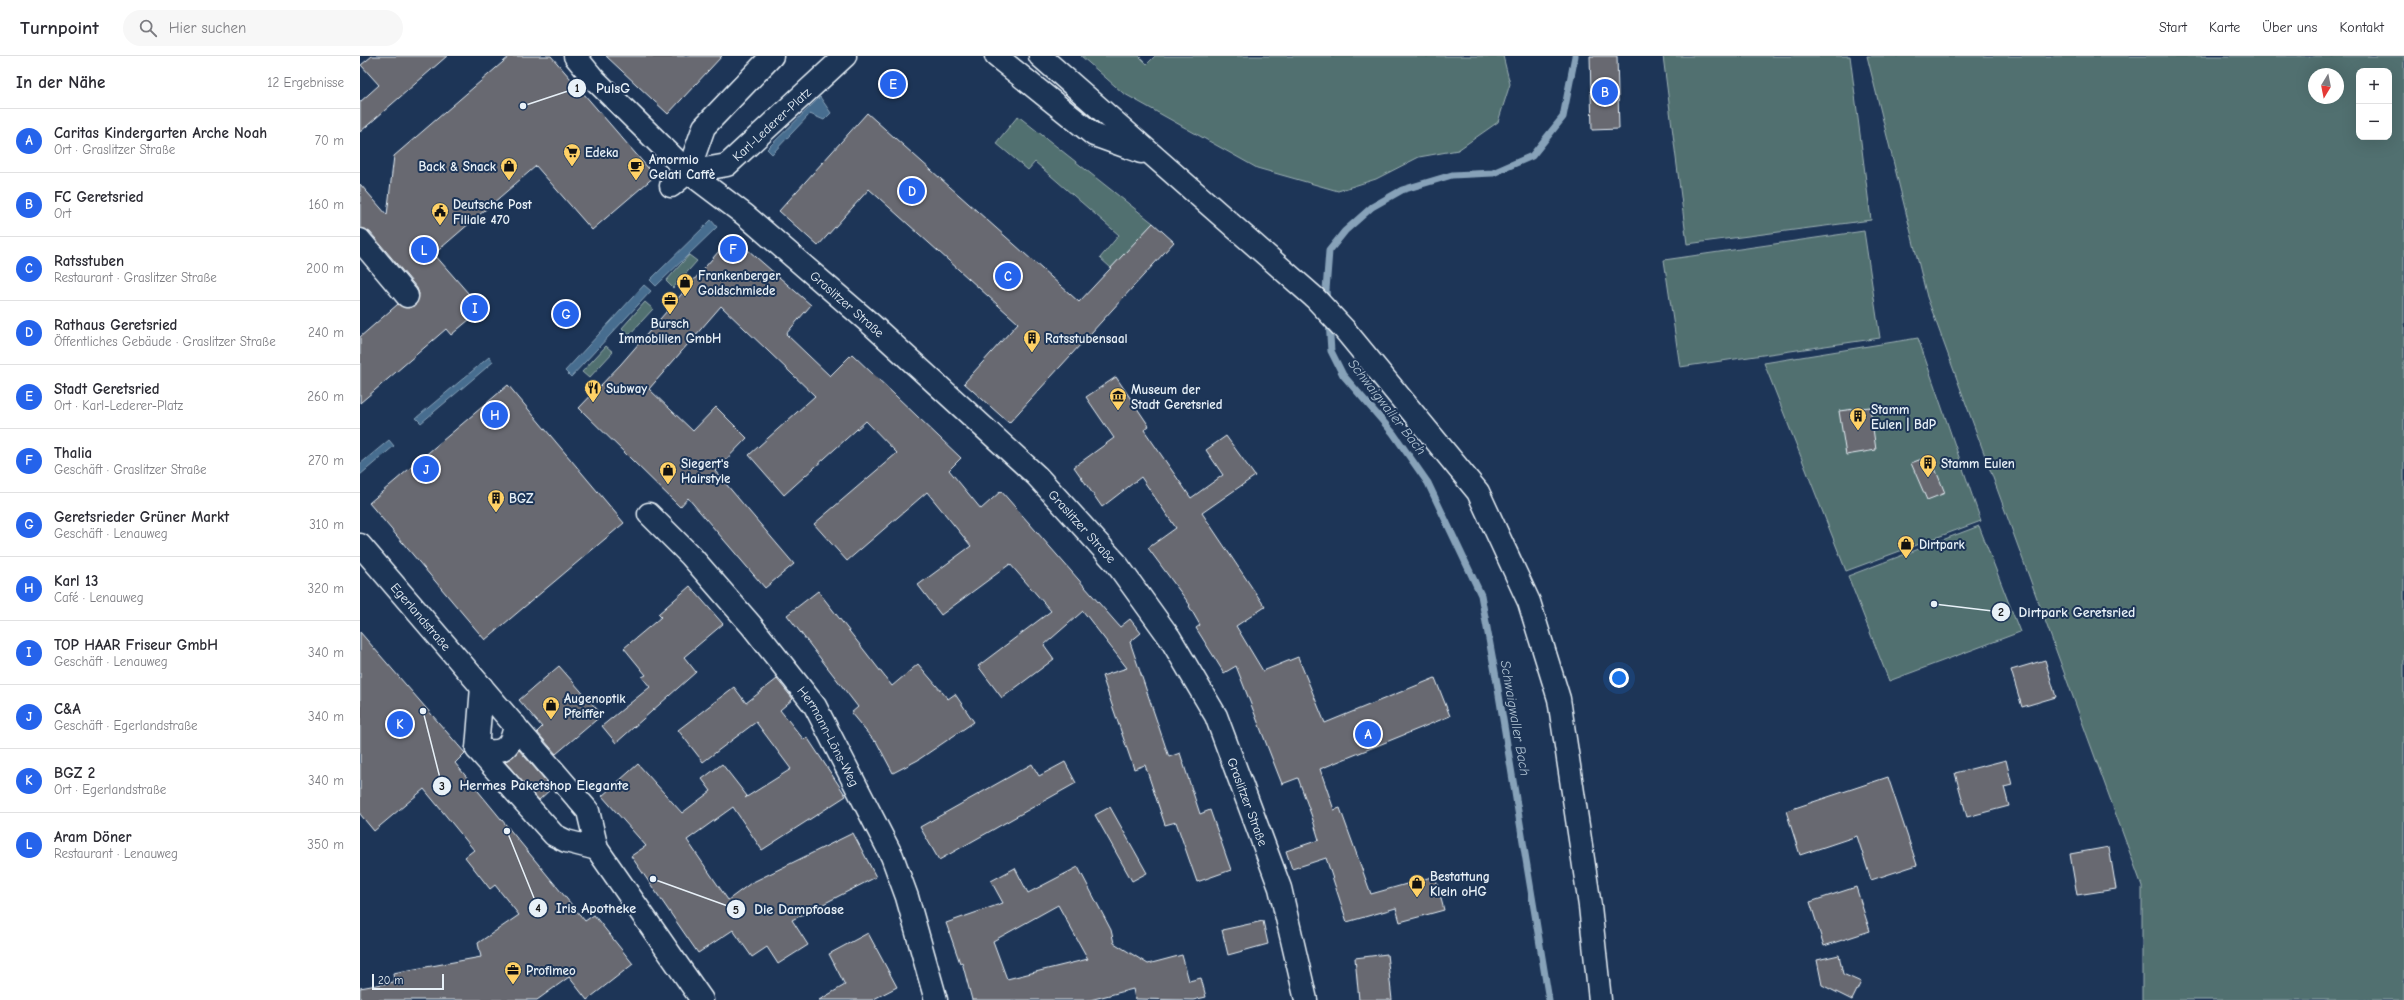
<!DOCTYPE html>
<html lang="de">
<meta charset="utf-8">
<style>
body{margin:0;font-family:"Comic Neue",sans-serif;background:#f7f7f7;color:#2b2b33}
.controls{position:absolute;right:12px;top:12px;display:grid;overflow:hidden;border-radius:8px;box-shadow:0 4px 16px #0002}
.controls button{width:36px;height:36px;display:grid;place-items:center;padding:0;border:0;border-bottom:1px solid #e1e1e2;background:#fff;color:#2b2b33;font:20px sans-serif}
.compass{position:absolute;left:1948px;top:12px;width:36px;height:36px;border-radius:50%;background:#fff;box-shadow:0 4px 16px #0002;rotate:190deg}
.scale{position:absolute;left:12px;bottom:10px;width:72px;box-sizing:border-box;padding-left:4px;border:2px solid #e8f1f8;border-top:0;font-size:11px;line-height:14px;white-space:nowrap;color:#e8f1f8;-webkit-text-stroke:3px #1d3557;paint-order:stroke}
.you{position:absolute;left:1259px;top:622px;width:14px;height:14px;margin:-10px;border:3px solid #fff;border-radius:50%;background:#1a73e8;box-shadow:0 0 0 6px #1a73e833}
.badge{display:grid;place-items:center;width:26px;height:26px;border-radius:50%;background:#2563eb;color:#fff;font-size:13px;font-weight:700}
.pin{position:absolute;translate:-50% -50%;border:2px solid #fff;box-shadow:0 1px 4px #0006}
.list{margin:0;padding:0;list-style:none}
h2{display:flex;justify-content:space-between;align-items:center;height:52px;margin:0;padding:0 16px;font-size:17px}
h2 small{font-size:13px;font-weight:400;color:#7c7c81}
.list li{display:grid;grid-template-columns:26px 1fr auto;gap:12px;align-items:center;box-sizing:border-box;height:64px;padding:0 16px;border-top:1px solid #e1e1e2}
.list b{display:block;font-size:15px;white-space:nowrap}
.list p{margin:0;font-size:13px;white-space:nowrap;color:#7c7c81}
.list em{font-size:13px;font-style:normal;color:#7c7c81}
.icon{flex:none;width:22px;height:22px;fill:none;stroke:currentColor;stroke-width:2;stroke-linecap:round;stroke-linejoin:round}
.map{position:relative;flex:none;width:2044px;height:944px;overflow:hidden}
header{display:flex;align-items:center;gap:24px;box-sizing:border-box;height:56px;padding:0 20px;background:#fff;border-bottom:1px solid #e1e1e2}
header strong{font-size:19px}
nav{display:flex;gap:22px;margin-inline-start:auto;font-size:14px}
.search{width:280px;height:36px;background:#f7f7f7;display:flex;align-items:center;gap:10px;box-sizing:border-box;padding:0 14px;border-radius:22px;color:#7c7c81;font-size:15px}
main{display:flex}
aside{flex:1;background:#fff}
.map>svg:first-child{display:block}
.green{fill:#51706f;stroke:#9cb0b4;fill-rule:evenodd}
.water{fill:#476d8f;stroke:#87a2b9}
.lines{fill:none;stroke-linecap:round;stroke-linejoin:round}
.stream{stroke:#87a2b9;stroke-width:7}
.building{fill:#676971;stroke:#e8f1f8;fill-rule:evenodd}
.minor-casing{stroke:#e8f1f8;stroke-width:25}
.major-casing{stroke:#e8f1f8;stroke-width:25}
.minor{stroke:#1d3557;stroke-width:22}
.major{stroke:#1d3557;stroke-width:22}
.labels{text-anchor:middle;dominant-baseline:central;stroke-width:4;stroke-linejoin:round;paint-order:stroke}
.street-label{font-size:13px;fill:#e8f1f8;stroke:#1d3557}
.poi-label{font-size:13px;font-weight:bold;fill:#e8f1f8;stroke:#1d3557;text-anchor:start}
.water-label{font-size:14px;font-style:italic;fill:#b0c3d3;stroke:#1d3557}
.leader{fill:none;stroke:#e8f1f8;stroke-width:1.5}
.callout-dot{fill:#e8f1f8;stroke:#1d3557;stroke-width:1.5}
.mark-label{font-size:12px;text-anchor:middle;font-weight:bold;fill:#111}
.callout-label{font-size:14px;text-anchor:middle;font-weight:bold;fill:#e8f1f8;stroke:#1d3557;stroke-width:4;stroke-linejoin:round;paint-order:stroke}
</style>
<header>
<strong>Turnpoint</strong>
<div class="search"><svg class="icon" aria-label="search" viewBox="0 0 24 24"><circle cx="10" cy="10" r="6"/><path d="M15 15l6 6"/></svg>Hier suchen</div>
<nav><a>Start</a><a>Karte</a><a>Über uns</a><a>Kontakt</a></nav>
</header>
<main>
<aside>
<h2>In der Nähe<small>12 Ergebnisse</small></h2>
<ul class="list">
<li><span class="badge">A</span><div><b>Caritas Kindergarten Arche Noah</b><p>Ort · Graslitzer Straße</p></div><em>70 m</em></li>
<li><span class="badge">B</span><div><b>FC Geretsried</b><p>Ort</p></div><em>160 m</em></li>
<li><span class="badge">C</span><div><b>Ratsstuben</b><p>Restaurant · Graslitzer Straße</p></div><em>200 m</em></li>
<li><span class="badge">D</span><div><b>Rathaus Geretsried</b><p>Öffentliches Gebäude · Graslitzer Straße</p></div><em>240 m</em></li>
<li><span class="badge">E</span><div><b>Stadt Geretsried</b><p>Ort · Karl-Lederer-Platz</p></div><em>260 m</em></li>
<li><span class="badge">F</span><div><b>Thalia</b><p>Geschäft · Graslitzer Straße</p></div><em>270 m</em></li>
<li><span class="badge">G</span><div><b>Geretsrieder Grüner Markt</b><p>Geschäft · Lenauweg</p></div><em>310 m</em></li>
<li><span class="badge">H</span><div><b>Karl 13</b><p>Café · Lenauweg</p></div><em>320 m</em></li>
<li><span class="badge">I</span><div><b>TOP HAAR Friseur GmbH</b><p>Geschäft · Lenauweg</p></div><em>340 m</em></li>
<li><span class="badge">J</span><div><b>C&amp;A</b><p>Geschäft · Egerlandstraße</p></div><em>340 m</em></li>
<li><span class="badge">K</span><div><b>BGZ 2</b><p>Ort · Egerlandstraße</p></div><em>340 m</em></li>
<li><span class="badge">L</span><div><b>Aram Döner</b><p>Restaurant · Lenauweg</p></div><em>350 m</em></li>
</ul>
</aside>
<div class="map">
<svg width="2044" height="944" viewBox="0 0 2044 944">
<rect width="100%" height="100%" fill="#1d3557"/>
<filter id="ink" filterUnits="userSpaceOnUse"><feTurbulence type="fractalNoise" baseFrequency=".025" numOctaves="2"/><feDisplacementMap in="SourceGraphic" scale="8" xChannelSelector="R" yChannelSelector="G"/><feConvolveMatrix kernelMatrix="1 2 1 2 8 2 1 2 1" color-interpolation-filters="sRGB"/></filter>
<g filter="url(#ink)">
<!-- green -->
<g class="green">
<polygon points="721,0 779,0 787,8 795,0 1143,0 1150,28 1138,66 1098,94 1059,101 1016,123 978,135 897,112 763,37"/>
<polygon points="1303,0 1490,0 1511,164 1327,188"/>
<path d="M1507 0H2044V944H1782V830L1567 241ZM1999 15H2029V81H1999ZM1954 18H1978V42H1954Z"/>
<polygon points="658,60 793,167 751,212 740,202 759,179 675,106 668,114 636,87"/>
<polygon points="1504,175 1520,282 1320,311 1304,204"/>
<polygon points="329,199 337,205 313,232 306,225"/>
<polygon points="285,246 293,253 269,279 262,272"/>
<polygon points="1558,282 1621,465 1486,515 1404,307"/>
<polygon points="246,290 253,296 229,322 222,316"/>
<polygon points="1619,470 1660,576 1529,625 1488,520"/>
</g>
<!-- water -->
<g class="water">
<polygon points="460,41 471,57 464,64 450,58 412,98 407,93"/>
<polygon points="351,164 357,171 296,230 290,224"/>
<polygon points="284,229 291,235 211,321 205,315"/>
<polygon points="129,301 133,306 61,367 56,362"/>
<polygon points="29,384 34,390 0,419 0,408"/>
</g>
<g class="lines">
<!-- stream -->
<g class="stream">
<polyline points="967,247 966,234 969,195 985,175 1012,151 1042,134 1092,119 1133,117 1172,100 1203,61 1215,0"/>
<polyline points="969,265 971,295 983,319 1033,377 1068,427 1121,539 1137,627 1189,944"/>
</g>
</g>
<!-- building -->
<g class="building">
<polygon points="12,0 87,0 0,76 0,46 19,29 1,9"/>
<polygon points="150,0 191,0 295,120 232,174 176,110 74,198 122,253 91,279 86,273 0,347 0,281 38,248 49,252 55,250 59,238 57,232 10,176 0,172 0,128 27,159 34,100"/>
<polygon points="246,0 362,0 308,58"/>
<polygon points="1230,0 1257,0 1259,73 1232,74"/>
<polygon points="507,57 719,246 793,167 814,186 649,367 604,327 658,267 509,133 458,190 419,155"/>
<polygon points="372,180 451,249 426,278 470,320 492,298 601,402 589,414 621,453 641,435 760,571 770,563 781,577 770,586 809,701 820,697 840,758 850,754 871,814 837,826 816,766 805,769 785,709 774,713 742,620 767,612 723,555 684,589 694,603 642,642 618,610 691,555 650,508 581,559 558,529 611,490 567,436 487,505 454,468 537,397 506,365 424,439 389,399 455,340 361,250 289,333 333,375 356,351 387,382 355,415 434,508 405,532 328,442 320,451 219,352 261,308"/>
<polygon points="756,321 789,370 784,374 831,442 863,419 846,394 866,380 895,420 842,457 905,551 876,570 903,615 938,601 965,667 1075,622 1090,660 960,713 974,754 980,752 1011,838 1075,820 1084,854 1040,866 1036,852 987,866 966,802 932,813 926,795 959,784 952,761 938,722 922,728 876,610 864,617 836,572 840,569 829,550 830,549 788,492 816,472 781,421 742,451 714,411 754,382 726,341"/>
<polygon points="148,329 264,467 125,584 9,447"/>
<polygon points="1510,351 1516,394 1486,399 1479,355"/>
<polygon points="1570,400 1585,437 1567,444 1551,407"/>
<polygon points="330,530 363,568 324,601 336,616 256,687 242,670 290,631 282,621 286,619 264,592 301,561 298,558"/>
<polygon points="458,535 532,630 558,608 588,643 595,638 614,666 558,704 533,717 516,685 515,686 491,657 498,651 427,559"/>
<polygon points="0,576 105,697 95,707 225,865 234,859 273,908 227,944 209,921 177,944 0,944 0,932 34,926 33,917 121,901 118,887 159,859 135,829 130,833 105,801 114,794 64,733 14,775 0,758"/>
<polygon points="1685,604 1696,641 1662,651 1651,614"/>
<polygon points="199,610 242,659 196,698 177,676 182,671 159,644"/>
<polygon points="417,623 433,643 420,654 444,684 447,681 486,740 402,794 373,751 327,784 368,844 391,827 493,777 516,821 432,864 448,889 418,908 407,891 392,901 373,874 338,897 271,800 286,790 242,740 278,708 322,757 351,735 342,723 362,708 387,740 385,742 431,713 396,666 343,706 318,674 374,631 386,647"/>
<polygon points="159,694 192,732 179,744 145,706"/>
<polygon points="1646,704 1652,729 1644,731 1649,750 1607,761 1595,717"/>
<polygon points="705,706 716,727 579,804 560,771 672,708 679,720"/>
<polygon points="1528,721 1557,809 1511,824 1497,780 1440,799 1426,755"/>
<polygon points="750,751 787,817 772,825 735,759"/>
<polygon points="1749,791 1756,833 1717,839 1710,798"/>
<path d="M718 811 751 874 754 887 788 908 822 899 829 925 841 922 846 941 833 944 775 943 773 933 730 944H612L602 906 600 907 586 867 643 847 631 825 655 812 668 837ZM698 849 728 903 647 923 633 885Z"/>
<polygon points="1496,831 1510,875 1464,890 1450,846"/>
<polygon points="903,865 908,888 868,899 862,874"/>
<polygon points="508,877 537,931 512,944 459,944 485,929 469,898"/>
<polygon points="1027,898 1032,944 999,944 995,902"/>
<polygon points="1479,899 1483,918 1501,926 1492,944 1462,929 1457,904"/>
</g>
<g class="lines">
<!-- minor casing -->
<g class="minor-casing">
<g id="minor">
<path id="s1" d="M215 0 233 22 328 116 385 159 512 269 677 420 756 507 810 582 856 660 920 832 946 944"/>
<path id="s2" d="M328 116 367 109 485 0"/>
<polyline points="311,130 328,116 344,71 412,0"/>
<polyline points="0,184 47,240"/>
<path id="s3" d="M289 458 331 500 391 569 455 650 532 800 547 841 576 944"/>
<path id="s4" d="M0 489 228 755 237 793 342 944"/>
<polyline points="122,631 117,693 194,779 206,785 237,793"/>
<path d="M117 693C141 699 151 694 155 669"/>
</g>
</g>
<!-- major casing -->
<g class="major-casing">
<g id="major">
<polyline points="636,0 734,79 781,96"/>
<polyline points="680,0 955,242 984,273 1118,436 1169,546 1199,643 1230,850 1240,944"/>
</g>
</g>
<!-- minor -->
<use href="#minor" class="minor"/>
<!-- major -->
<use href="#major" class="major"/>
</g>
</g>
<!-- icons -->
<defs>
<g id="supermarket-pin" transform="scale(0.9)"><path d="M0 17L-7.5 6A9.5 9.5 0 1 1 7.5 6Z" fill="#ffd166" stroke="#1d3557"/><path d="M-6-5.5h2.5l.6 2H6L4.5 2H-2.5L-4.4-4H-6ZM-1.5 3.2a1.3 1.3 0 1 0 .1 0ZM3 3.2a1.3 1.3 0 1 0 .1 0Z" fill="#111"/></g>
<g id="shop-pin" transform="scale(0.9)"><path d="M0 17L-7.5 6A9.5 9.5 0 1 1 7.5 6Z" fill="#ffd166" stroke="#1d3557"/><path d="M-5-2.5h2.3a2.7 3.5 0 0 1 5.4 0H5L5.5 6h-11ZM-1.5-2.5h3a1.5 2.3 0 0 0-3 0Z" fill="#111"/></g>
<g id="cafe-pin" transform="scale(0.9)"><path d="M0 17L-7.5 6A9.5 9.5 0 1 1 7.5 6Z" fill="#ffd166" stroke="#1d3557"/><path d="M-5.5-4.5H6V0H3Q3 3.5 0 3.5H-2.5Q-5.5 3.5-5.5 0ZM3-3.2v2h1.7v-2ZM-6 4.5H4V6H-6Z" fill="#111"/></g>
<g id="civic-pin" transform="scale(0.9)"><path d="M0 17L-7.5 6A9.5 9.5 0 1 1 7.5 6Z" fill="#ffd166" stroke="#1d3557"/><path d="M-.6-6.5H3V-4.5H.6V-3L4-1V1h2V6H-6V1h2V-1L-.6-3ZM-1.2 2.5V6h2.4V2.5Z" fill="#111"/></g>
<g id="office-pin" transform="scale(0.9)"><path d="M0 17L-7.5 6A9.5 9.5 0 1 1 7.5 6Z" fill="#ffd166" stroke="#1d3557"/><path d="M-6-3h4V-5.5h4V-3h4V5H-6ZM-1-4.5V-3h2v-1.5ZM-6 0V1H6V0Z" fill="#111"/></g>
<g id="building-pin" transform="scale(0.9)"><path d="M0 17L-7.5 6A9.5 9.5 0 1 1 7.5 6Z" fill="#ffd166" stroke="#1d3557"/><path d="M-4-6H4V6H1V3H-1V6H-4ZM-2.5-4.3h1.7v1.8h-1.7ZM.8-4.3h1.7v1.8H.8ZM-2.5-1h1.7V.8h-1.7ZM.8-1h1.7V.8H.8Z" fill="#111"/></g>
<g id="restaurant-pin" transform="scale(0.9)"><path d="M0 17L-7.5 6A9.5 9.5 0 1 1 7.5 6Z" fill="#ffd166" stroke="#1d3557"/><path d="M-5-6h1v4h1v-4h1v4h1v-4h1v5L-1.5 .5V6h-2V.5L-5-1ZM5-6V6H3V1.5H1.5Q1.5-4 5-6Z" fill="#111"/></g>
<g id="museum-pin" transform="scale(0.9)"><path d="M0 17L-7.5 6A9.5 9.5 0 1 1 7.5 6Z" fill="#ffd166" stroke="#1d3557"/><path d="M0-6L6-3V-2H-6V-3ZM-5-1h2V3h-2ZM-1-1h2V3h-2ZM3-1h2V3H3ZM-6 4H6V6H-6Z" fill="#111"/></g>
</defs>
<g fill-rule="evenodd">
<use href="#supermarket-pin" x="212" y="96"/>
<use href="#shop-pin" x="149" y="110"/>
<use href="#cafe-pin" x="276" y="110"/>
<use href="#civic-pin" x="80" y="155"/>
<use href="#shop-pin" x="325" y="226"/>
<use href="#office-pin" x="310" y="244"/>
<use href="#building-pin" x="672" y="282"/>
<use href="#restaurant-pin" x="233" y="332"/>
<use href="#museum-pin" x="758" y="340"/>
<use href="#building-pin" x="1498" y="360"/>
<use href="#building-pin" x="1568" y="407"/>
<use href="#shop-pin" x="308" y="414"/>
<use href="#building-pin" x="136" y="442"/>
<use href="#shop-pin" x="1546" y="488"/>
<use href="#shop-pin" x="191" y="649"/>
<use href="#shop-pin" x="1057" y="827"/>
<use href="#office-pin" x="153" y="914"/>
</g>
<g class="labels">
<!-- street labels -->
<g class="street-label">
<text stroke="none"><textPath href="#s2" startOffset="100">Karl-Lederer-Platz</textPath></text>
<text stroke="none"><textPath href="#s1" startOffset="369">Graslitzer Straße</textPath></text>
<text stroke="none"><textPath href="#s1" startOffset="693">Graslitzer Straße</textPath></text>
<text stroke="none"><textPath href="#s4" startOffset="94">Egerlandstraße</textPath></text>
<text stroke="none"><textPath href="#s3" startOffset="287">Hermann-Löns-Weg</textPath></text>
<text stroke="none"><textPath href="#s1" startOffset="1017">Graslitzer Straße</textPath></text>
</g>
<!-- poi labels -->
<g class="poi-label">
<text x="225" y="96">Edeka</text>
<text x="289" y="103">Amormio<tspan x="289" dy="15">Gelati Caffè</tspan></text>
<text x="136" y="110" text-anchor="end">Back &amp; Snack</text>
<text x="93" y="148">Deutsche Post<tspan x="93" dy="15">Filiale 470</tspan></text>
<text x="338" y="219">Frankenberger<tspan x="338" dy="15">Goldschmiede</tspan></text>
<text x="310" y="267" text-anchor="middle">Bursch<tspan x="310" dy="15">Immobilien GmbH</tspan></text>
<text x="685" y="282">Ratsstubensaal</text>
<text x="246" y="332">Subway</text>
<text x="771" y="333">Museum der<tspan x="771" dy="15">Stadt Geretsried</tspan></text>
<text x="1511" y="353">Stamm<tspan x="1511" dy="15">Eulen | BdP</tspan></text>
<text x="321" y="407">Siegert's<tspan x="321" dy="15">Hairstyle</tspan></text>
<text x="1581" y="407">Stamm Eulen</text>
<text x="149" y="442">BGZ</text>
<text x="1559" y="488">Dirtpark</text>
<text x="204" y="642">Augenoptik<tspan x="204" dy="15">Pfeiffer</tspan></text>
<text x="1070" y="820">Bestattung<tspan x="1070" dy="15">Klein oHG</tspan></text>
<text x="166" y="914">Profimeo</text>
</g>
<!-- water labels -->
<g class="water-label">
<text transform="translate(1027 351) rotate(52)">Schwaigwaller Bach</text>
<text transform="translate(1155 662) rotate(80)">Schwaigwaller Bach</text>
</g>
</g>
<!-- callouts -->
<path class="leader" d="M163 50L217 32M1574 548L1641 556M63 655L82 730M147 775L178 852M293 823L376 853"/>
<g class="callout-dot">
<circle cx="163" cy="50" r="4"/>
<circle cx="1574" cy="548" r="4"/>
<circle cx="63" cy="655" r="4"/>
<circle cx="147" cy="775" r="4"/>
<circle cx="293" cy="823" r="4"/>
<circle cx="217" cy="32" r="10"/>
<circle cx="1641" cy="556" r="10"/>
<circle cx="82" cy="730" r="10"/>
<circle cx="178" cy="852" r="10"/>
<circle cx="376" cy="853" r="10"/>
</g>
<g class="mark-label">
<text x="217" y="36">1</text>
<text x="1641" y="560">2</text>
<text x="82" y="734">3</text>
<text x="178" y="856">4</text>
<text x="376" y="858">5</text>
</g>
<g class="callout-label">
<text x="253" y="37">PulsG</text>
<text x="1717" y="561">Dirtpark Geretsried</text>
<text x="184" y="734">Hermes Paketshop Elegante</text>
<text x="236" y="857">Iris Apotheke</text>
<text x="439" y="858">Die Dampfoase</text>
</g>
</svg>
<div class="controls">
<button>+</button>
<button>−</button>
</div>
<svg class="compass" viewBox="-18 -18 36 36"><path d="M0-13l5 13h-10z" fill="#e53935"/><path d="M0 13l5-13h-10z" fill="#7c7c81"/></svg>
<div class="scale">20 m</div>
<div class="you"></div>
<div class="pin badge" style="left:1008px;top:678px">A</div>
<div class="pin badge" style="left:1245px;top:36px">B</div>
<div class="pin badge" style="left:648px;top:220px">C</div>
<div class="pin badge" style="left:552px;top:135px">D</div>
<div class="pin badge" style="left:533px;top:28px">E</div>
<div class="pin badge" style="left:373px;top:193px">F</div>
<div class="pin badge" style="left:206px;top:258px">G</div>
<div class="pin badge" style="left:135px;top:359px">H</div>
<div class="pin badge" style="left:115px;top:252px">I</div>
<div class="pin badge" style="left:66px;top:413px">J</div>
<div class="pin badge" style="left:40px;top:668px">K</div>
<div class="pin badge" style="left:64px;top:194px">L</div>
</div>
</main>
